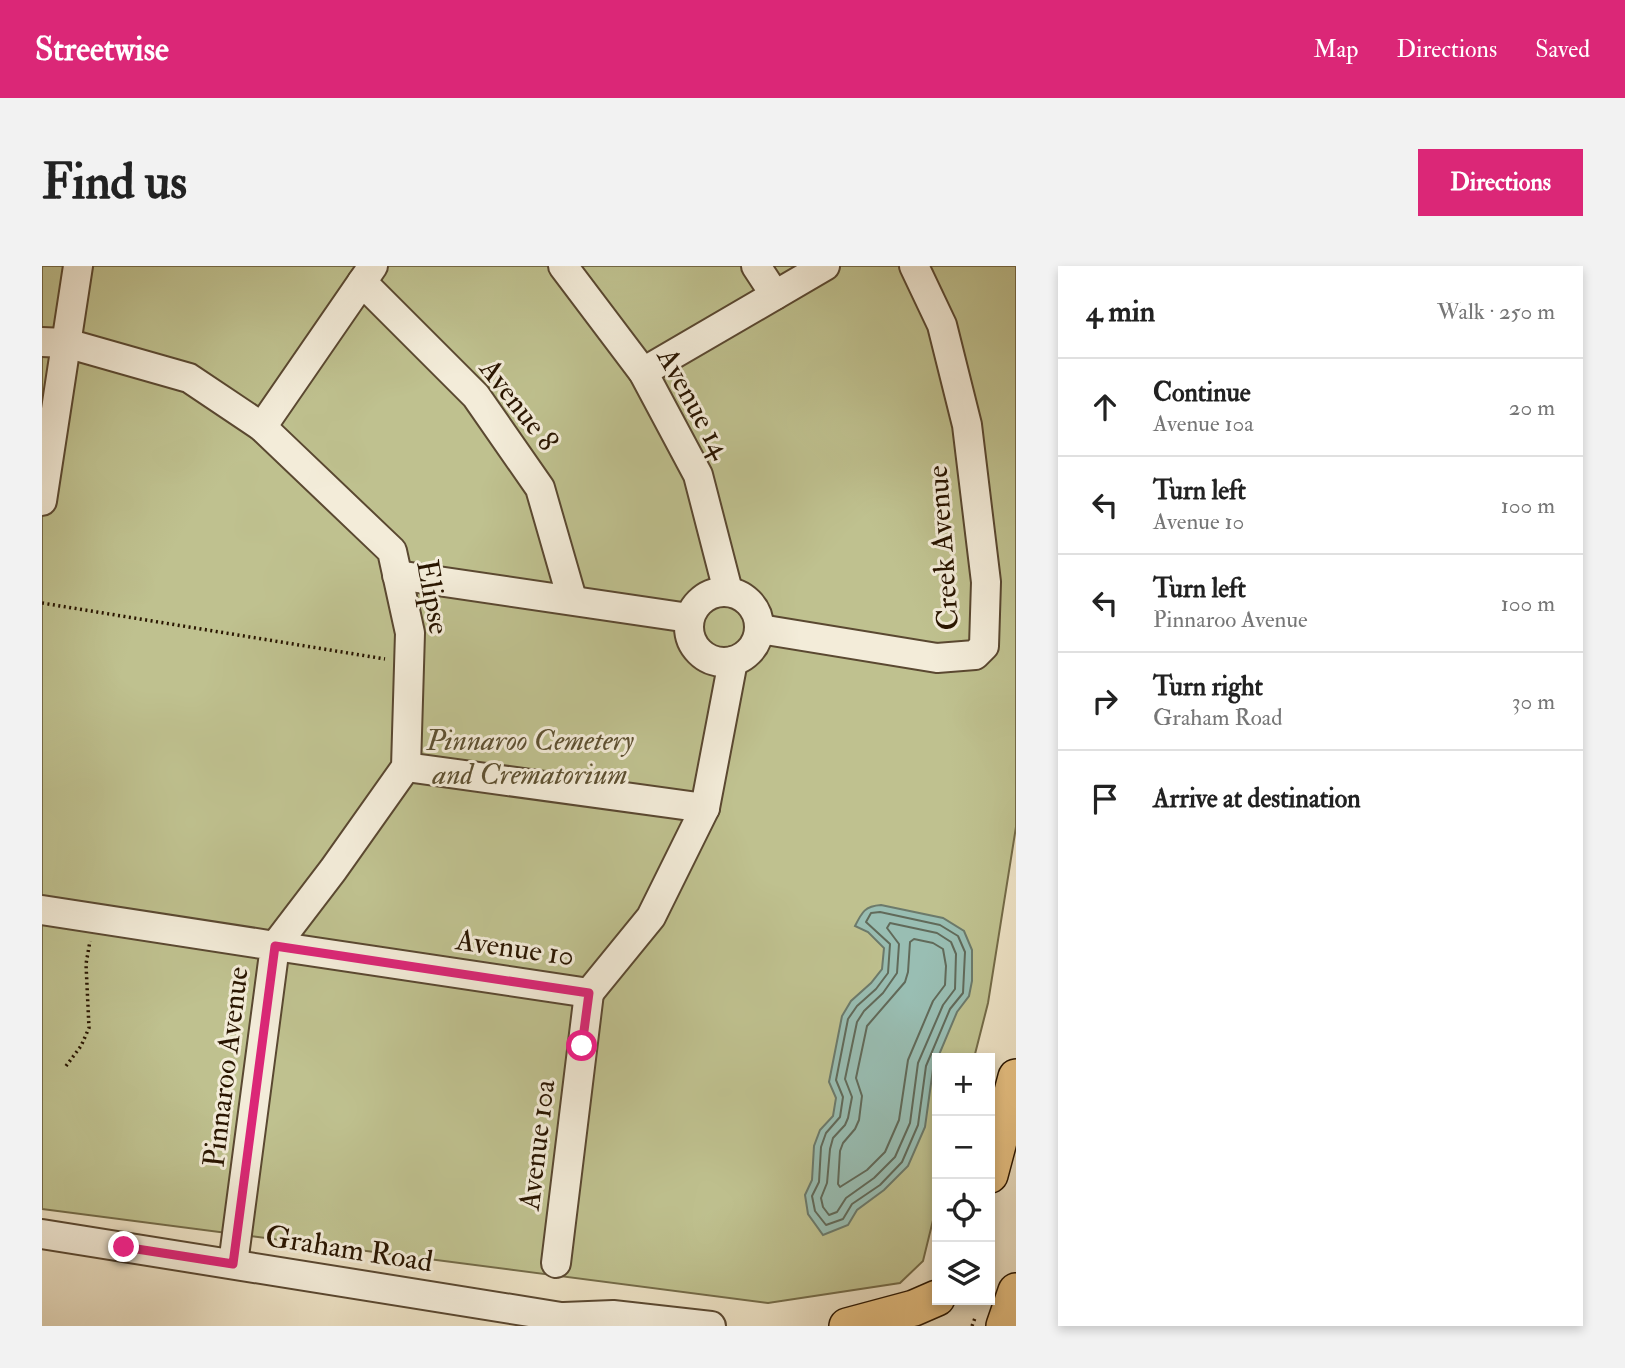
<!DOCTYPE html>
<meta charset="utf-8">
<style>
body{margin:0;font-family:"IM FELL Double Pica",serif;background:#f2f2f2;color:#222}
.controls{position:absolute;right:21px;bottom:21px;display:grid;overflow:hidden;border-radius:0px;box-shadow:0 4px 10px #0003}
.controls button{width:63px;height:63px;display:grid;place-items:center;padding:0;border:0;border-bottom:2px solid #e0e0e0;background:#fff;color:#222;font:35px sans-serif}
.stop{position:absolute;width:21px;height:21px;margin:-16px;border:5px solid #db2777;border-radius:50%;background:#fff}
.stop.end{background:#db2777;border-color:#fff;box-shadow:0 2px 7px #0008}
.list{margin:0;padding:0;list-style:none}
h2{display:flex;justify-content:space-between;align-items:center;height:91px;margin:0;padding:0 28px;font-size:30px}
h2 small{font-size:23px;font-weight:400;color:#767676}
.list li{display:grid;grid-template-columns:46px 1fr auto;gap:21px;align-items:center;box-sizing:border-box;height:98px;padding:0 28px;border-top:2px solid #e0e0e0}
.list b{display:block;font-size:26px;white-space:nowrap}
.list p{margin:0;font-size:23px;white-space:nowrap;color:#767676}
.list em{font-size:23px;font-style:normal;color:#767676}
.icon{flex:none;width:38px;height:38px;fill:none;stroke:currentColor;stroke-width:2;stroke-linecap:round;stroke-linejoin:round}
.map{position:relative;flex:none;width:974px;height:1060px;overflow:hidden;border-radius:0px}
header{display:flex;align-items:center;gap:42px;box-sizing:border-box;height:98px;padding:0 35px;background:#db2777;color:#fff}
header strong{font-size:33px}
nav{display:flex;gap:38px;margin-inline-start:auto;font-size:24px}
.intro{display:flex;align-items:center;justify-content:space-between;box-sizing:border-box;height:168px;padding:0 42px}
h1{margin:0;font-size:49px}
.button{padding:18px 32px;border-radius:0px;background:#db2777;color:#fff;font-size:24px;font-weight:700}
main{display:flex;gap:42px;padding:0 42px}
aside{flex:1;background:#fff;border-radius:0px;box-shadow:0 4px 10px #0003}
.map>svg:first-child{display:block}
.green{fill:#bfc18f;stroke:#746b48;stroke-width:2}
.water{fill:#99beb3;stroke:#6c7a6b;stroke-width:2}
.lines{fill:none;stroke-linecap:round;stroke-linejoin:round}
.shore{stroke:#616a5a;stroke-width:2}
.minor-casing{stroke:#5a4831;stroke-width:32}
.major-casing{stroke:#291500;stroke-width:38}
.path{stroke:#291500;stroke-width:3.5;stroke-dasharray:2 3.5;stroke-linecap:butt}
.minor{stroke:#f3ecd9;stroke-width:28}
.major{stroke:#e6c082;stroke-width:35}
.route{stroke:#db2777;stroke-width:9}
.labels{text-anchor:middle;dominant-baseline:central;stroke-width:6;stroke-linejoin:round;paint-order:stroke}
.street-label{font-size:30px;fill:#291500;stroke:#f3ecd9}
.park-label{font-size:30px;font-style:italic;fill:#5e5132;stroke:#f3ecd9}
</style>
<header>
<strong>Streetwise</strong>
<nav><a>Map</a><a>Directions</a><a>Saved</a></nav>
</header>
<div class="intro"><h1>Find us</h1><a class="button">Directions</a></div>
<main>
<div class="map">
<svg width="974" height="1060" viewBox="0 0 974 1060">
<rect width="100%" height="100%" fill="#ece1c4"/>
<filter id="stains"><feTurbulence type="fractalNoise" baseFrequency=".00286" numOctaves="4"/><feColorMatrix values="0 0 0 0 .2 0 0 0 0 .09 0 0 0 0 .02 0 0 0 .5 -.17"/></filter>
<radialGradient id="worn" r=".72"><stop offset=".6" stop-color="#630" stop-opacity="0"/><stop offset="1" stop-color="#630" stop-opacity=".3"/></radialGradient>
<!-- green -->
<polygon class="green" points="0,0 974,0 974,561 946,737 932,792 895,792 895,938 881,995 858,1017 726,1037 0,943"/>
<!-- water -->
<path class="water" d="M839 639 901 652 922 665 930 684V715L927 730 915 746 891 803 883 861 866 900 842 924 815 944 806 959 781 969 766 948 763 929 770 914 772 880 778 864 791 850 794 832 787 816 800 750 809 735 829 717 840 703 842 682 826 666 813 660C820 646 823 640 839 639Z"/>
<g class="lines">
<!-- shore -->
<g class="shore">
<polygon points="838,646 898,659 916,670 923,686 921,727 908,743 884,800 876,859 860,896 838,919 810,938 801,953 784,959 773,945 770,930 777,916 779,881 784,867 798,851 801,831 794,814 806,753 815,740 834,723 846,707 848,678 824,656 829,647"/>
<polygon points="848,657 895,667 909,676 914,688 913,723 901,739 876,797 868,857 853,891 832,912 804,932 795,946 787,949 781,941 779,932 785,917 788,883 791,872 803,859 806,852 810,831 803,813 815,756 822,745 841,727 855,707 857,678 845,662"/>
<polygon points="872,673 891,677 901,683 904,700 903,719 891,735 866,794 857,854 843,886 825,904 798,921 796,918 798,885 801,877 813,863 817,854 820,830 814,812 825,760 863,716 866,706 868,676"/>
</g>
<!-- minor casing -->
<g class="minor-casing">
<g id="minor">
<polyline points="521,0 601,106 656,209 686,325"/>
<polyline points="714,0 733,29"/>
<polyline points="320,16 434,130 498,222 530,333"/>
<polyline points="0,76 24,77 147,112 220,161 350,285 368,367 364,501 291,604 233,680 547,727 609,651 663,542 691,395"/>
<polyline points="601,106 783,0"/>
<polyline points="220,161 331,0"/>
<polyline points="0,235 36,0"/>
<polyline points="355,309 647,352"/>
<circle cx="682" cy="361" r="35"/>
<polyline points="718,363 895,392 933,389 942,380 944,316 925,159 900,59 872,0"/>
<polyline points="364,501 663,542"/>
<polyline points="0,644 233,680 191,998"/>
<polyline points="0,968 519,1051 545,1060"/>
<polyline points="514,997 547,727"/>
<polyline points="522,1051 571,1049 669,1060"/>
</g>
</g>
<!-- major casing -->
<g class="major-casing">
<g id="major">
<polyline points="948,909 974,811"/>
<polyline points="805,1060 872,1042 895,1032"/>
<polyline points="962,1060 974,1025"/>
</g>
</g>
<!-- path -->
<g class="path">
<polyline points="0,337 343,393"/>
<polyline points="24,800 39,780 47,762 44,698 48,675"/>
<polyline points="930,1060 933,1052 935,1053"/>
</g>
<!-- minor -->
<use href="#minor" class="minor"/>
<!-- major -->
<use href="#major" class="major"/>
</g>
<g class="lines">
<!-- route -->
<polyline class="route" points="82,981 191,998 233,680 547,727 540,780"/>
</g>
<g class="labels">
<!-- street labels -->
<g class="street-label">
<text transform="translate(652 137) rotate(61)">Avenue 14</text>
<text transform="translate(477 139) rotate(52)">Avenue 8</text>
<text transform="translate(901 282) rotate(-94)">Creek Avenue</text>
<text transform="translate(391 331) rotate(80)">Elipse</text>
<text transform="translate(473 682) rotate(8)">Avenue 10</text>
<text transform="translate(184 801) rotate(-83)">Pinnaroo Avenue</text>
<text transform="translate(495 879) rotate(-83)">Avenue 10a</text>
<text transform="translate(307 983) rotate(9)">Graham Road</text>
</g>
<!-- park labels -->
<g class="park-label">
<text x="488" y="474">Pinnaroo Cemetery<tspan x="488" dy="34">and Crematorium</tspan></text>
</g>
</g>
<rect width="100%" height="100%" filter="url(#stains)"/>
<rect width="100%" height="100%" fill="url(#worn)"/>
</svg>
<div class="controls">
<button>+</button>
<button>−</button>
<button><svg class="icon" aria-label="locate" viewBox="0 0 24 24"><circle cx="12" cy="12" r="6"/><path d="M12 2v4M12 18v4M2 12h4M18 12h4"/></svg></button>
<button><svg class="icon" aria-label="layers" viewBox="0 0 24 24"><path d="M12 4l9 5-9 5-9-5zM3 14l9 5 9-5"/></svg></button>
</div>
<div class="stop" style="left:540px;top:780px"></div>
<div class="stop end" style="left:82px;top:981px"></div>
</div>
<aside>
<h2>4 min<small>Walk · 250 m</small></h2>
<ul class="list">
<li><svg class="icon" aria-label="ahead" viewBox="0 0 24 24"><path d="M12 20V5M6 11l6-6 6 6"/></svg><div><b>Continue</b><p>Avenue 10a</p></div><em>20 m</em></li>
<li><svg class="icon" aria-label="left" viewBox="0 0 24 24"><path d="M17 20v-9H6M10 6l-5 5 5 5"/></svg><div><b>Turn left</b><p>Avenue 10</p></div><em>100 m</em></li>
<li><svg class="icon" aria-label="left" viewBox="0 0 24 24"><path d="M17 20v-9H6M10 6l-5 5 5 5"/></svg><div><b>Turn left</b><p>Pinnaroo Avenue</p></div><em>100 m</em></li>
<li><svg class="icon" aria-label="right" viewBox="0 0 24 24"><path d="M7 20v-9h11M14 6l5 5-5 5"/></svg><div><b>Turn right</b><p>Graham Road</p></div><em>30 m</em></li>
<li><svg class="icon" aria-label="arrive" viewBox="0 0 24 24"><path d="M6 21V4h12l-3 4 3 4H6"/></svg><div><b>Arrive at destination</b></div></li>
</ul>
</aside>
</main>
